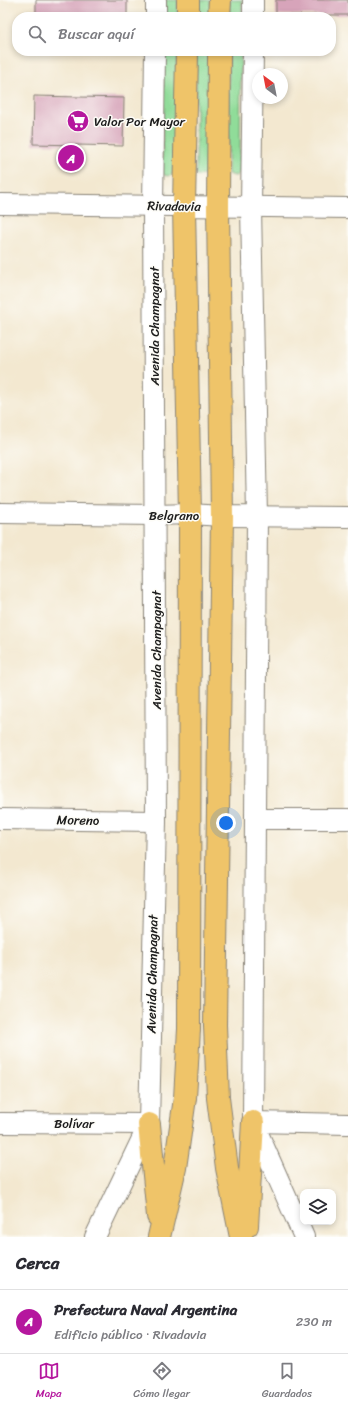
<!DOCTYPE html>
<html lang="es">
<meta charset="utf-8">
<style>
body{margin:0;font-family:Sriracha,sans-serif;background:#f2f2f3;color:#2b2b33}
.controls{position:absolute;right:12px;bottom:12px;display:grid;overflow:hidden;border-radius:8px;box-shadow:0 2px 6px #0003}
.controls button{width:36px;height:36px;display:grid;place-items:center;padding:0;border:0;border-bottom:1px solid #e1e1e2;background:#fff;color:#2b2b33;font:20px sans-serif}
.compass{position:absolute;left:252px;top:68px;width:36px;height:36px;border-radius:50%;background:#fff;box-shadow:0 2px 6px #0003;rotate:328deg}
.you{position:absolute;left:226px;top:823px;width:14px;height:14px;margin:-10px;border:3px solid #fff;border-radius:50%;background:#1a73e8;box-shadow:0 0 0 6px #1a73e833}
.badge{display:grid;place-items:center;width:26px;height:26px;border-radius:50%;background:#b5179e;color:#fff;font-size:13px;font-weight:700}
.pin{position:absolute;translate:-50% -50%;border:2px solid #fff;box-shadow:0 1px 4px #0006}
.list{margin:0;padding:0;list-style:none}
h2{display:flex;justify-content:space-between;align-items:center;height:52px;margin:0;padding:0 16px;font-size:17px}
h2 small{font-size:13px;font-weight:400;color:#7c7c81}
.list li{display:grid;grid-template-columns:26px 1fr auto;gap:12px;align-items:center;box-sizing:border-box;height:64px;padding:0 16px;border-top:1px solid #e1e1e2}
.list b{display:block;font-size:15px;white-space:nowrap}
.list p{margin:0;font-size:13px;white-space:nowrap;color:#7c7c81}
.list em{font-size:13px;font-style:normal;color:#7c7c81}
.icon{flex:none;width:22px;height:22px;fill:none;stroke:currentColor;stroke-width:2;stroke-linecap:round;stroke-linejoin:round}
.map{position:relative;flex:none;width:348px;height:1237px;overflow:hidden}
.search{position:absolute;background:#fff;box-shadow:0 2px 6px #0003;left:12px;right:12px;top:12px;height:44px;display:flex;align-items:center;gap:10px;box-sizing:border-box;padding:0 14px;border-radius:16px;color:#7c7c81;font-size:15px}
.sheet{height:116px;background:#fff}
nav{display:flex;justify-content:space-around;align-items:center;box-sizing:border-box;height:56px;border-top:1px solid #e1e1e2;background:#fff;font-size:11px;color:#7c7c81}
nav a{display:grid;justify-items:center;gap:2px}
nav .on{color:#b5179e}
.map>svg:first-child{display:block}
.green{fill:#90dc99;stroke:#567c5a}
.building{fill:#d7a4ba}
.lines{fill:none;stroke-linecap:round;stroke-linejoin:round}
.minor-casing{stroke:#888276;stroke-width:22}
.highway-casing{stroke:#888276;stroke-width:24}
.minor{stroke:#fff;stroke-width:20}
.highway{stroke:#efc469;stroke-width:22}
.labels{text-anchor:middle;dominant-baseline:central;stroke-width:3;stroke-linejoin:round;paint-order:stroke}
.poi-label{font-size:13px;fill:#1c1c1c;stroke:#fdfcf7;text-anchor:start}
.street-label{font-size:13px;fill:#1c1c1c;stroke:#fdfcf7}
</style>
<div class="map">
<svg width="348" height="1237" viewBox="0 0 348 1237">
<rect width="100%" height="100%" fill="#fdfcf7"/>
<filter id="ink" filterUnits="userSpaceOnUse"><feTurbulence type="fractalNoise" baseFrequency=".025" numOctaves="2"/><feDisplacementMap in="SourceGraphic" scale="8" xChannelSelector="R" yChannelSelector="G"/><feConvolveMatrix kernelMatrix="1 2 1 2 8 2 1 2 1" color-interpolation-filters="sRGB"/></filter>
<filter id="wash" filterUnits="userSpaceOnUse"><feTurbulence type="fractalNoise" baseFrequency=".012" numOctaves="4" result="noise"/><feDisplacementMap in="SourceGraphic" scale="16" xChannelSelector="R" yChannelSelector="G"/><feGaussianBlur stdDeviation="0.9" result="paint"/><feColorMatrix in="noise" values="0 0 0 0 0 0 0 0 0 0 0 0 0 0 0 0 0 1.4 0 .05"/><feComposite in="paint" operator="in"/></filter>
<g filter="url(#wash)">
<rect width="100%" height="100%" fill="#f3e8d0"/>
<!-- green -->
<g class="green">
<polygon points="165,0 178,0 177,17 165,17"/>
<polygon points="197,0 210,0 210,17 196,17"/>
<polygon points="230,0 242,0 242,17 229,17"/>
<polygon points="164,51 177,51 175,171 172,175 168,176 164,175 162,172"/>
<polygon points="196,51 209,51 206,171 204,175 198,176 196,175"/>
<polygon points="229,51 241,51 240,171 238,175 235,176 228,174"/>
</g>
<g id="blocks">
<!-- building -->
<g class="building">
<rect x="36" y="0" width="91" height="17"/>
<rect x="276" y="0" width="72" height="15"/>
<polygon points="34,96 124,98 123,146 33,144"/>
</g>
</g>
</g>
<g filter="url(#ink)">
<use href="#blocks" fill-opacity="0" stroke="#888276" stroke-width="1"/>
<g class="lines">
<!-- minor casing -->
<g class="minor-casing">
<g id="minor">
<polyline points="156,17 156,0"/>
<polyline points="253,17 253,0"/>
<polyline points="253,51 251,207 257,516 253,1122 304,1237"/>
<polyline points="0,204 348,208"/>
<polyline points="0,513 155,515 190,514 222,516 348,517"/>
<polyline points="0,819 156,821"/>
<polyline points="255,819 348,819"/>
<polyline points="253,1122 348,1124"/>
<polyline points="0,1123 149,1124"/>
<polyline points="95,1237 149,1124 156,821 153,206 155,51"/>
</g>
</g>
<!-- highway casing -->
<g class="highway-casing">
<g id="highway">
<polyline points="188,17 188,0"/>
<polyline points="219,17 220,0"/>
<polyline points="219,51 218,207 222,516 215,1025 218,1098 227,1168 241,1237"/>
<polyline points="149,1124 158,1216"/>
<polyline points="247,1226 253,1122"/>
<polyline points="159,1237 175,1168 185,1098 189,1029 190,514 184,206 187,51"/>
</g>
</g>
<!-- minor -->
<use href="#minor" class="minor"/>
<!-- highway -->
<use href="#highway" class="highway"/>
</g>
</g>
<!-- icons -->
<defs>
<g id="supermarket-disc" transform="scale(1.15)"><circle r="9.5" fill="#b5179e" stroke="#fdfcf7"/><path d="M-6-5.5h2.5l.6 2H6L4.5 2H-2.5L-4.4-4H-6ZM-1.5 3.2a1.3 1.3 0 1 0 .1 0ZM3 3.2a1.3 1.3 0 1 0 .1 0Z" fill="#fff"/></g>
</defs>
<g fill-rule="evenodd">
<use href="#supermarket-disc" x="78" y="121"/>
</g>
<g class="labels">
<!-- poi labels -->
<g class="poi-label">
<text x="94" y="121">Valor Por Mayor</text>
</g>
<!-- street labels -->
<g class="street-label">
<text transform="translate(174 206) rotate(1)">Rivadavia</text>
<text transform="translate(154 326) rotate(-90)">Avenida Champagnat</text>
<text x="174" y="515">Belgrano</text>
<text transform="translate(156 650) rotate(-90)">Avenida Champagnat</text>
<text transform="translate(78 820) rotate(1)">Moreno</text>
<text transform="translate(152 974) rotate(-89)">Avenida Champagnat</text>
<text x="74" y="1123">Bolívar</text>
</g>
</g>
</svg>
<div class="controls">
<button><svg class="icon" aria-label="layers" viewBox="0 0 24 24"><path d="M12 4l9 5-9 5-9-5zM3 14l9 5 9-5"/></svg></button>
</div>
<svg class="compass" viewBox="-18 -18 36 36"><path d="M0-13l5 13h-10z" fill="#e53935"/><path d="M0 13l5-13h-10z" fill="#7c7c81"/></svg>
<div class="you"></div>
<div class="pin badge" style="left:71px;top:158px">A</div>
<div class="search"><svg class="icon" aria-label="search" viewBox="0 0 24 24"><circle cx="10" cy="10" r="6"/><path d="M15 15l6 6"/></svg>Buscar aquí</div>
</div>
<section class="sheet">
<h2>Cerca<small></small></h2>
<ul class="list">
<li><span class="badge">A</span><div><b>Prefectura Naval Argentina</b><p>Edificio público · Rivadavia</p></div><em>230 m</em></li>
</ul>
</section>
<nav>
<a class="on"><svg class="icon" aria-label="map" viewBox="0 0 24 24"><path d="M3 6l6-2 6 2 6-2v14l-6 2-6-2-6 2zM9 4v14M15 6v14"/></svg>Mapa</a>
<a><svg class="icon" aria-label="directions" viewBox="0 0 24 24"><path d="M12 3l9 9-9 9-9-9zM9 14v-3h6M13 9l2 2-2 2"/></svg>Cómo llegar</a>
<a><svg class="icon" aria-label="saved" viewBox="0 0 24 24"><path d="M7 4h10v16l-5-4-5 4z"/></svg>Guardados</a>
</nav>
